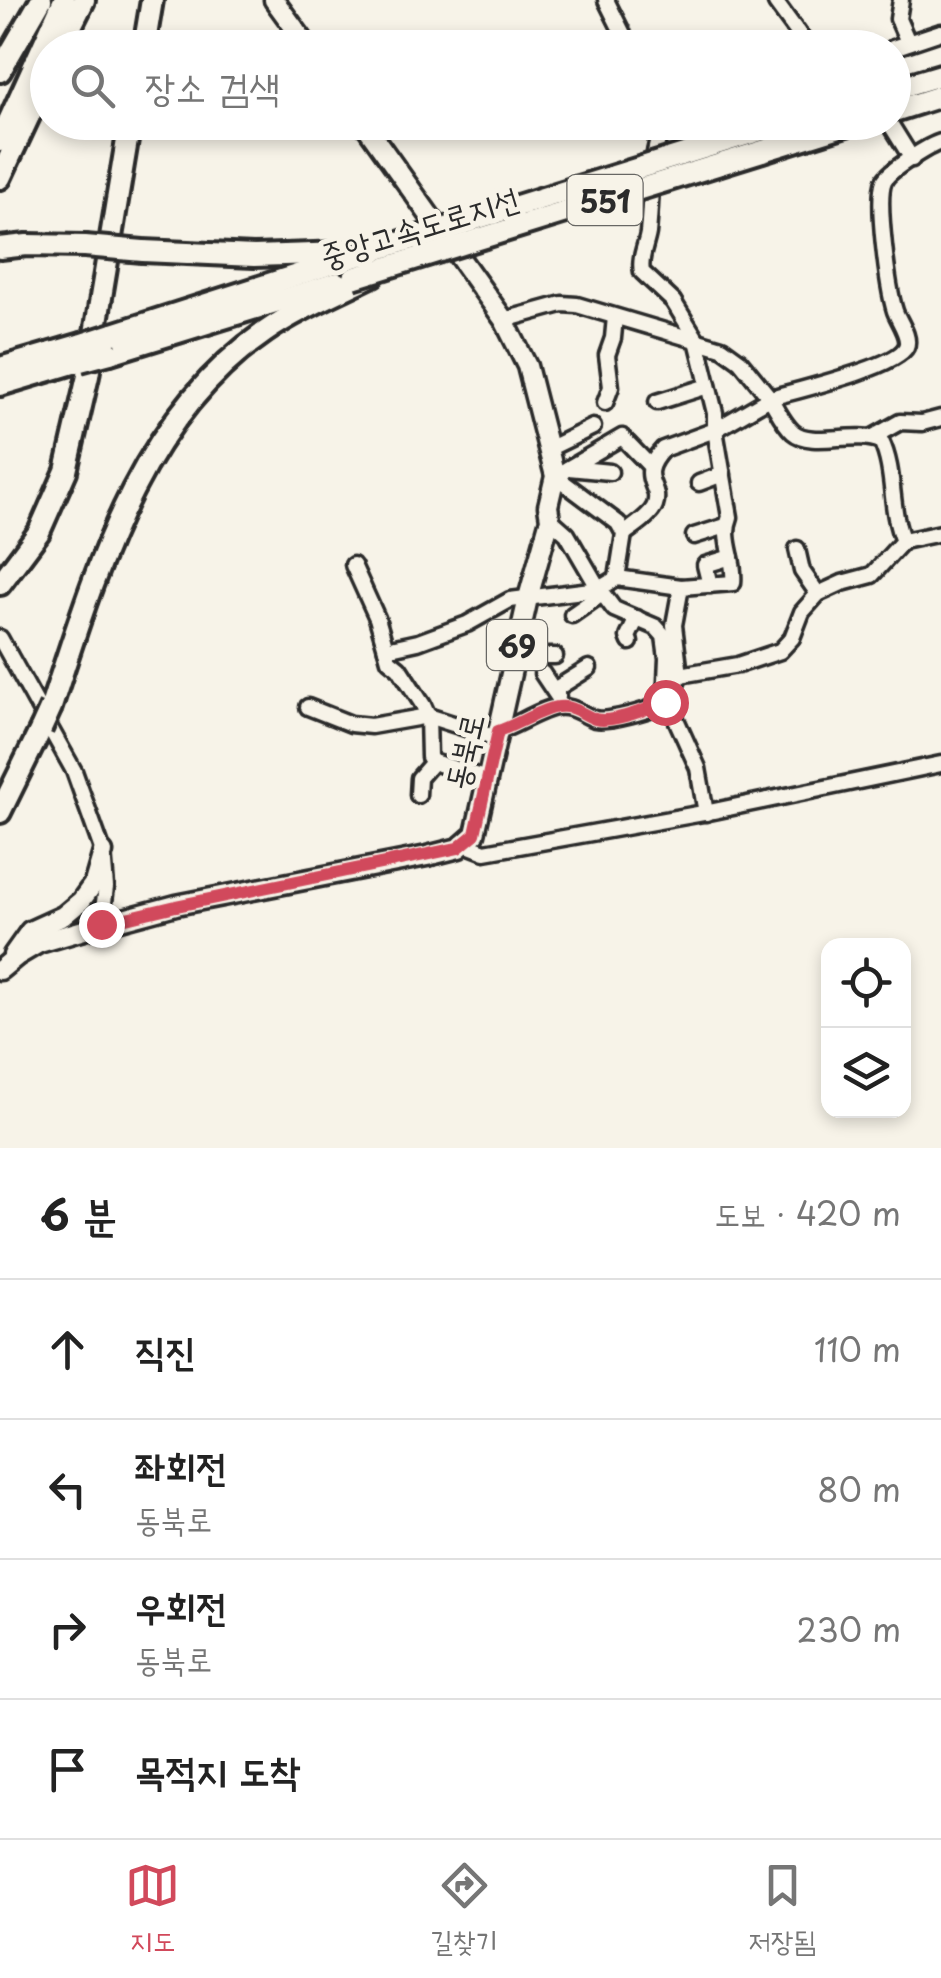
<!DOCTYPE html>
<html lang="ko">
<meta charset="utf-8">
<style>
body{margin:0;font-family:"Playpen Sans","Poor Story",sans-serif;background:#f2f2f2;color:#222}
.controls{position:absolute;right:30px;bottom:30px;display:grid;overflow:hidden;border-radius:20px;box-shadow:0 5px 15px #0003}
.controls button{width:90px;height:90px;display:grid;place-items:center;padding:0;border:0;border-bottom:2px solid #e0e0e0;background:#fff;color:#222;font:50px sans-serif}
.stop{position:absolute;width:30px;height:30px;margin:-22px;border:8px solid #d1495b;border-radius:50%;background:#fff}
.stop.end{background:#d1495b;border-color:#fff;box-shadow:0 2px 10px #0008}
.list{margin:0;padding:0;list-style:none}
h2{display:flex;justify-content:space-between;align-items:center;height:130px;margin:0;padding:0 40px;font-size:42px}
h2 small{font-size:32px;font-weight:400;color:#767676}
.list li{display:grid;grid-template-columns:65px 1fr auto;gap:30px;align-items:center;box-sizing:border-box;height:140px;padding:0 40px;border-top:2px solid #e0e0e0}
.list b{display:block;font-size:38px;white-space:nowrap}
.list p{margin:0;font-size:32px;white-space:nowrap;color:#767676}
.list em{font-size:32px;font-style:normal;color:#767676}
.icon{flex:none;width:55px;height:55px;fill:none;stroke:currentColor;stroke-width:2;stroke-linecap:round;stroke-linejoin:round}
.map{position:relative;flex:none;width:941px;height:1148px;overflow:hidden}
.search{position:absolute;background:#fff;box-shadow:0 5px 15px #0003;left:30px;right:30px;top:30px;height:110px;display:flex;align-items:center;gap:25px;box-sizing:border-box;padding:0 35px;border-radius:55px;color:#767676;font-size:38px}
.sheet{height:690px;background:#fff}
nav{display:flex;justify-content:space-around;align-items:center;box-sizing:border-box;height:140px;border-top:2px solid #e0e0e0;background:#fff;font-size:28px;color:#767676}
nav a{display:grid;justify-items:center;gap:5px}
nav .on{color:#d1495b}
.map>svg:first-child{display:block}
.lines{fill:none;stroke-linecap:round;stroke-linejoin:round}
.minor-casing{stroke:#2b2b2b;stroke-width:21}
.major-casing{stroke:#2b2b2b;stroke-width:25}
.highway-casing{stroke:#2b2b2b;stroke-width:28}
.minor{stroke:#f7f3e8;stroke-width:14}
.major{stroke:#f7f3e8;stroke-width:18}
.highway{stroke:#f7f3e8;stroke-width:20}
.highway-bridge-casing{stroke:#2b2b2b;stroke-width:28;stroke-linecap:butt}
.highway-bridge{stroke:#f7f3e8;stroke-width:20}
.route{stroke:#d1495b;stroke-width:12}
.labels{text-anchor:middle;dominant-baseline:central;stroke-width:10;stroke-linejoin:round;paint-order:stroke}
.shield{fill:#f7f3e8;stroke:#686764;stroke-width:2.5}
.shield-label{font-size:30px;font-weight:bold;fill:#2b2b2b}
.street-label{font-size:32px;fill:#2b2b2b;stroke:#f7f3e8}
</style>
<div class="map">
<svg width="941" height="1148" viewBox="0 0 941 1148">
<rect width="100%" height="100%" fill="#f7f3e8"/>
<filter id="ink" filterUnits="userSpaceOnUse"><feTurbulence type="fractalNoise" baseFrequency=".01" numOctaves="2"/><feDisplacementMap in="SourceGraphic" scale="20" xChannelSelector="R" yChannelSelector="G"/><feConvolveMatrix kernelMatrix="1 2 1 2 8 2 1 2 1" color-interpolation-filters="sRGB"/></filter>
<g filter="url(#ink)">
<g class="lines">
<!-- minor casing -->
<g class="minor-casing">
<g id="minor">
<polyline points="606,0 630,48"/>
<polyline points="901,0 898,19 908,42"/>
<polyline points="776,3 809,48"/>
<polyline points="893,48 941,32"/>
<path d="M664 122C649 157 652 195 648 233 646 246 639 258 642 272L673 301 697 340 715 413V430L730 517C721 539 736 560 733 583L681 587 674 625 680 675"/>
<polyline points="889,122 912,159"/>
<polyline points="697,140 748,122"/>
<path d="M504 320 562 304 577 305 722 348 740 361 770 398C794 391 897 367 906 347 911 337 898 320 895 311 888 289 876 199 884 181 889 170 930 145 941 142"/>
<polyline points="657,402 708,386"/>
<polyline points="605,403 611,387 607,355 613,338 615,317"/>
<polyline points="873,437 900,422 922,423 941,418"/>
<polyline points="548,449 593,427"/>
<polyline points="569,468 610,472"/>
<polyline points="699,483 723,474"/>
<polyline points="550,519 567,534 599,589 614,609 656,627 664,636 667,658 665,702 675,717 698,768 706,813"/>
<path d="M624 534C633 527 651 516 655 505 662 484 635 479 663 449L715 430 770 398C777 409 783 423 793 432 811 448 856 430 881 441 896 472 889 509 903 541"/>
<polyline points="694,536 726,526"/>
<polyline points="797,549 802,571 818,594"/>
<polyline points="353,565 377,618 386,649"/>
<polyline points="617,578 624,534 618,523 555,476 622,437 650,466"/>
<polyline points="710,585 705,565 731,557"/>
<polyline points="572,615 602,594"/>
<polyline points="0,638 74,771 103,852 106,887 101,925"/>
<polyline points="630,642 628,637 637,618"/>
<polyline points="516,652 544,656 555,656"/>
<polyline points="542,673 558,697"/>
<polyline points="554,690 589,668"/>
<polyline points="308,707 351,724 371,726 428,716 497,738"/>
<path d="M499 731C515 726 543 708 557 707 573 705 581 714 595 719 607 722 654 710 664 702 671 697 677 683 680 675L738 665 780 651 792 638 802 612 818 594 842 583 872 575 903 541 941 533"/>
<polyline points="487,779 433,762 429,757 428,716 423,705 399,668 389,660 386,649 418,642 467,624 510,600 599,589 617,578 681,587"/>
<polyline points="418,795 419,778 433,762"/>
<polyline points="462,843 485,852 709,812 941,764"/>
</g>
</g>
<!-- major casing -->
<g class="major-casing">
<g id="major">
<polyline points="274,0 309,48"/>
<polyline points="13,955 30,931 63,916 81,901 94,883 103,852"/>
<polyline points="0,970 17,956 39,943 101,925 176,905 427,856 459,848 475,834 528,598 550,519 548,506 555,476 527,366 504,320 363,122"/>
</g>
</g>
<!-- highway casing -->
<g class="highway-casing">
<g id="highway">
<polyline points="60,48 84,0"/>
<polyline points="144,48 152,0"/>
<polyline points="0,71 41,0"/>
<polyline points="894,89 941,75"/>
<polyline points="894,111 941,96"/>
<polyline points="0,141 64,0"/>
<polyline points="0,178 48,75"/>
<polyline points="0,248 27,245 85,246"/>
<polyline points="143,251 254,256 343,253"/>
<polyline points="113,334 347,259"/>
<polyline points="110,353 337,283"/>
<polyline points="0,368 82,344"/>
<polyline points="0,385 80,361"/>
<polyline points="0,584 39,532 66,471 88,376 130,122"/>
<path d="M51 707C96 569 139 419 265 332 296 310 339 292 373 275"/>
<polyline points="0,812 41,729"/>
</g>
</g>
<!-- minor -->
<use href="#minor" class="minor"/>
<!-- major -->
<use href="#major" class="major"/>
<!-- highway -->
<use href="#highway" class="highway"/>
<!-- highway-bridge casing -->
<g class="highway-bridge-casing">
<g id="highway-bridge">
<polyline points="85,246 143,251"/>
<polyline points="347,259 787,122"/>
<polyline points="353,278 856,122"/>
<polyline points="82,344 113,334"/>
<polyline points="80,361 110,353"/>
<polyline points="41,729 51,707"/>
</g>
</g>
<!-- highway-bridge -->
<use href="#highway-bridge" class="highway-bridge"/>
</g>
</g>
<g class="lines" filter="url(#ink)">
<!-- route -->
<path class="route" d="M101 924 176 906 458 848 475 834 498 731C515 726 543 708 558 707 574 705 581 714 595 719 612 724 649 708 665 702"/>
</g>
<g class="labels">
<!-- shield labels -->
<g class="shield">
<rect x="567.5" y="175" width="75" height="50" rx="8"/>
<rect x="487" y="620" width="60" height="50" rx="8"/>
</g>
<g class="shield-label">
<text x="605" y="200">551</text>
<text x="517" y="645">69</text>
</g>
<!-- street labels -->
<g class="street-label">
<text transform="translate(419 226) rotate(-17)">중앙고속도로지선</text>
<text transform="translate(463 751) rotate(-77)">동북로</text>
</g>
</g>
</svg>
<div class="controls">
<button><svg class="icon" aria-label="locate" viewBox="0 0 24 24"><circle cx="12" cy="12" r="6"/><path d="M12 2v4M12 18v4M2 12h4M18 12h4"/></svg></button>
<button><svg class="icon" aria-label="layers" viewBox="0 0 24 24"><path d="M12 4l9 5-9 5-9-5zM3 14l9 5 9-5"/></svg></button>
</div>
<div class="stop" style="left:665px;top:702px"></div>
<div class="stop end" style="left:101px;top:924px"></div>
<div class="search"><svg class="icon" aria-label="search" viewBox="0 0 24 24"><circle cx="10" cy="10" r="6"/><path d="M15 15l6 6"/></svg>장소 검색</div>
</div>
<section class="sheet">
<h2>6 분<small>도보 · 420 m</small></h2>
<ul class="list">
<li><svg class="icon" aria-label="ahead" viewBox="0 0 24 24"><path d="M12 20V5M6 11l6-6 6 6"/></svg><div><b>직진</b></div><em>110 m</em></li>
<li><svg class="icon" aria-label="left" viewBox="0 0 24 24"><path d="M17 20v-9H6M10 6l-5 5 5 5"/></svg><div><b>좌회전</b><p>동북로</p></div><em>80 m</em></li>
<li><svg class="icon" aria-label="right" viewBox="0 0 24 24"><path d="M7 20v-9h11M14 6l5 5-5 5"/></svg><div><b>우회전</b><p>동북로</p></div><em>230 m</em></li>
<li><svg class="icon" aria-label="arrive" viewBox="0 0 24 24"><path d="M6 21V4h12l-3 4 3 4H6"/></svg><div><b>목적지 도착</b></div></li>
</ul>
</section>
<nav>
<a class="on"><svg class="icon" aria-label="map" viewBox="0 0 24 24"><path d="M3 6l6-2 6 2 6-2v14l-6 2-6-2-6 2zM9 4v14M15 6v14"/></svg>지도</a>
<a><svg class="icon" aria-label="directions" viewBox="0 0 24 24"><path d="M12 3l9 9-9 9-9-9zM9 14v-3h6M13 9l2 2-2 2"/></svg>길찾기</a>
<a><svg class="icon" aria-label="saved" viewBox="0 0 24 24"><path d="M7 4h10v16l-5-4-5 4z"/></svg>저장됨</a>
</nav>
